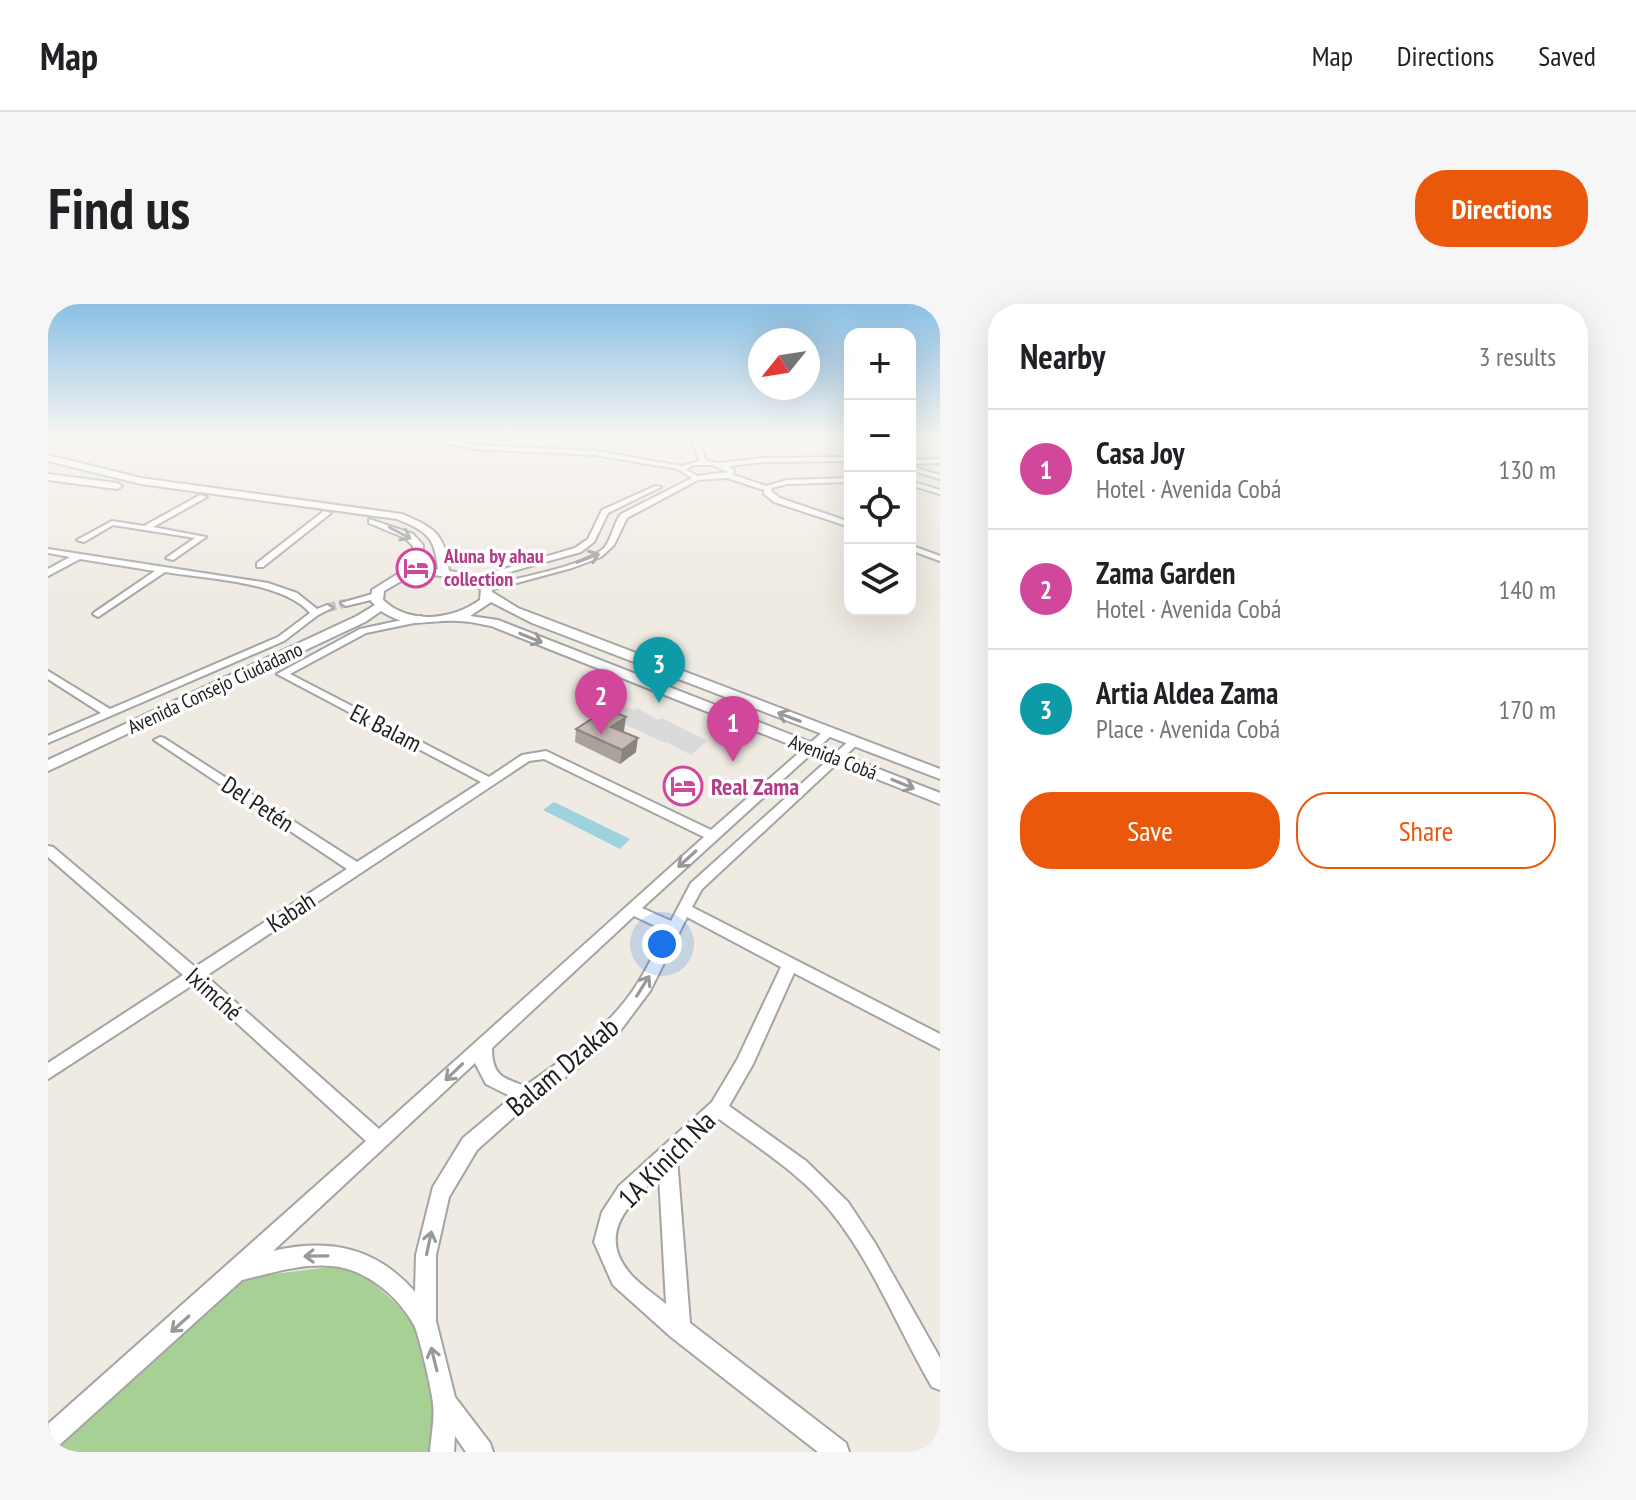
<!DOCTYPE html>
<meta charset="utf-8">
<style>
body{margin:0;font-family:"PT Sans Narrow",sans-serif;background:#f6f6f6;color:#202124}
.controls{position:absolute;right:24px;top:24px;display:grid;overflow:hidden;border-radius:16px;box-shadow:0 8px 32px #0002}
.controls button{width:72px;height:72px;display:grid;place-items:center;padding:0;border:0;border-bottom:2px solid #e0e0e0;background:#fff;color:#202124;font:40px sans-serif}
.compass{position:absolute;left:700px;top:24px;width:72px;height:72px;border-radius:50%;background:#fff;box-shadow:0 8px 32px #0002;rotate:240deg}
.you{position:absolute;left:614px;top:640px;width:28px;height:28px;margin:-20px;border:6px solid #fff;border-radius:50%;background:#1a73e8;box-shadow:0 0 0 12px #1a73e833}
.badge{display:grid;place-items:center;width:52px;height:52px;border-radius:50%;background:#ea580c;color:#fff;font-size:26px;font-weight:700}
.pin{position:absolute;translate:-50% -66px;filter:drop-shadow(0 2px 4px #0008)}
.pin::after{content:'';position:absolute;top:42px;width:28px;height:24px;background:inherit;clip-path:polygon(0 0,100% 0,50% 100%)}
.list{margin:0;padding:0;list-style:none}
h2{display:flex;justify-content:space-between;align-items:center;height:104px;margin:0;padding:0 32px;font-size:34px}
h2 small{font-size:26px;font-weight:400;color:#757577}
.list li{display:grid;grid-template-columns:52px 1fr auto;gap:24px;align-items:center;box-sizing:border-box;height:120px;padding:0 32px;border-top:2px solid #e0e0e0}
.list b{display:block;font-size:30px;white-space:nowrap}
.list p{margin:0;font-size:26px;white-space:nowrap;color:#757577}
.list em{font-size:26px;font-style:normal;color:#757577}
.actions{display:flex;gap:16px;padding:24px 32px}
.actions a{flex:1;padding:18px 0;border:2px solid #ea580c;border-radius:32px;text-align:center;font-size:28px;color:#ea580c}
.actions .main{background:#ea580c;color:#fff}
.icon{flex:none;width:44px;height:44px;fill:none;stroke:currentColor;stroke-width:2;stroke-linecap:round;stroke-linejoin:round}
.map{position:relative;flex:none;width:892px;height:1148px;overflow:hidden;border-radius:32px}
header{display:flex;align-items:center;gap:48px;box-sizing:border-box;height:112px;padding:0 40px;background:#fff;border-bottom:2px solid #e0e0e0}
header strong{font-size:38px}
nav{display:flex;gap:44px;margin-inline-start:auto;font-size:28px}
.intro{display:flex;align-items:center;justify-content:space-between;box-sizing:border-box;height:192px;padding:0 48px}
h1{margin:0;font-size:56px}
.button{padding:20px 36px;border-radius:32px;background:#ea580c;color:#fff;font-size:28px;font-weight:700}
main{display:flex;gap:48px;padding:0 48px}
aside{flex:1;background:#fff;border-radius:32px;box-shadow:0 8px 32px #0002}
.map>svg:first-child{display:block}
.residential{fill:#dbdada}
.forest{fill:#a7d094}
.water{fill:#9fd2df}
.lines{fill:none;stroke-linecap:round;stroke-linejoin:round}
.minor-tunnel{stroke:#c5c1bb;stroke-width:9;stroke-dasharray:9 4;stroke-linecap:butt}
.minor-casing{stroke:#a4a4a4;stroke-width:4}
.tertiary-casing{stroke:#a4a4a4;stroke-width:4}
.minor{fill:#fff;fill-rule:evenodd}
.tertiary{fill:#fff;fill-rule:evenodd}
.wall{fill:#aba29c}
.shaded-wall{fill:#8b847f}
.building{fill:#c7bcb5;stroke:#8b847f;stroke-width:2}
.oneway{stroke:#999}
.labels{text-anchor:middle;dominant-baseline:central;stroke-width:7;stroke-linejoin:round;paint-order:stroke}
.far-hotel-label{font-size:20px;font-weight:bold;fill:#b23c85;stroke:#fff;text-anchor:start}
.far-street-label{font-size:20px;fill:#1d1d1d;stroke:#fff}
.street-label{font-size:24px;fill:#1d1d1d;stroke:#fff}
.hotel-label{font-size:24px;font-weight:bold;fill:#b23c85;stroke:#fff;text-anchor:start}
.near-street-label{font-size:28px;fill:#1d1d1d;stroke:#fff}
</style>
<header>
<strong>Map</strong>
<nav><a>Map</a><a>Directions</a><a>Saved</a></nav>
</header>
<div class="intro"><h1>Find us</h1><a class="button">Directions</a></div>
<main>
<div class="map">
<svg width="892" height="1148" viewBox="0 0 892 1148">
<rect width="100%" height="100%" fill="#efeae2"/>
<!-- residential -->
<polygon class="residential" points="573,401 585,406 589,404 610,416 614,414 659,437 643,451 619,438 617,439 570,417 555,414"/>
<!-- forest -->
<polygon class="forest" points="305,960 368,1018 390,1105 382,1148 4,1148 195,974"/>
<!-- water -->
<polygon class="water" points="506,498 582,535 572,545 495,506"/>
<g class="lines">
<!-- minor-tunnel -->
<polyline class="minor-tunnel" points="279,304 298,299"/>
<!-- minor casing -->
<g class="minor-casing">
<g id="minor">
<path d="M376 134H391L427 141 547 147 634 162 652 157 643 134H649L658 157 671 159 716 154 802 153V157L716 158 680 162 686 166 685 171 718 182 739 176 802 174V178L739 180 724 184 723 187 732 194 802 218V223L726 198 716 190V186L679 174 650 176 579 214 566 241 553 253 524 264 439 287 435 284 436 282C464 275 536 263 556 244 564 235 565 220 573 210L644 174 630 165 547 151 427 145ZM645 161H664L680 168 650 172 638 166Z"/>
<polygon points="892,155 892,159 862,160 862,156"/>
<polygon points="862,162 892,171 892,175 862,166"/>
<polygon points="862,177 892,186 892,190 862,181"/>
<polygon points="607,182 613,183 560,209 546,238 533,248 426,278 422,275 527,244 540,235 554,206"/>
<polygon points="152,191 159,193 105,223 158,233 125,256 118,254 147,234 65,221 36,238 29,236 64,217 96,222"/>
<polygon points="276,207 283,209 215,263 209,263 209,259"/>
<polygon points="862,241 892,252 892,257 862,246"/>
<path d="M0 245 220 279 249 289 269 305 279 301 284 304 270 311 236 337 0 439V432L53 409 0 375V367L62 405 230 333 262 309C234 277 158 275 117 268L50 313 45 310 47 308 107 267 32 255 0 272V265L22 253 0 249Z"/>
<polygon points="328,289 332,292 331,294 298,302 293,299"/>
<path d="M373 312 378 315 376 317 318 329 242 370 441 473 474 451 498 447 663 526 777 426H785V430L594 604 623 617 643 579 802 436 806 435 812 438 654 585 644 603 892 730V745L746 669 705 760 681 802 758 857 800 898 827 939 892 1054V1086L884 1083C848 1022 820 946 771 894 742 863 705 840 671 815L629 854 642 1019 798 1139 801 1148H770L623 1033 565 981 546 938 554 908 571 882 664 798 689 756 733 663 639 613 602 687 572 727 534 761 485 796 429 846 401 893 388 951V1017L407 1093 442 1139 445 1148H418L407 1132 406 1148H382C383 1132 387 1115 385 1099 384 1088 371 1030 366 1021 350 992 318 965 284 962 253 959 224 969 194 976L8 1144 0 1148V1120L318 837 146 680 0 775V759L135 671 0 553V542L5 543 147 663 299 565 106 436 112 433 116 434 309 558 433 478 229 370 312 325ZM496 455 656 533 331 825 158 672 481 457ZM586 612 618 627C609 643 601 661 591 677 564 722 519 753 477 782 454 774 444 771 444 744ZM427 759 438 780 464 793 415 834 385 883 368 951 367 988C328 943 281 934 225 947ZM611 871 618 1000C606 990 589 979 580 967 549 928 583 898 611 871Z"/>
</g>
</g>
<!-- tertiary casing -->
<g class="tertiary-casing">
<g id="tertiary">
<path d="M0 151 93 174 354 210C387 224 397 230 401 267L421 270 443 282 444 288 470 304 892 465V475L484 319 443 298 422 312 450 316 892 489V500L443 322C432 320 421 317 410 317 379 315 364 327 333 307L317 318 0 467V456L309 312 327 301 323 297 324 286 348 271 357 269 364 261 365 242 357 234 321 219V215L365 230 375 241 374 261 370 267 390 265C387 232 378 227 349 215L93 180 0 157ZM385 271 414 275 433 285 432 296C404 316 362 321 335 296L336 287 355 276Z"/>
<polygon points="0,170 69,179 74,182 69,185 0,176"/>
</g>
</g>
<!-- minor -->
<use href="#minor" class="minor"/>
<!-- tertiary -->
<use href="#tertiary" class="tertiary"/>
</g>
<!-- wall -->
<polygon class="wall" points="528,425 576,427 575,428 588,448 572,460 527,438"/>
<!-- shaded-wall -->
<g class="shaded-wall">
<polygon points="578,413 576,427 562,436 563,423"/>
<polygon points="590,434 588,448 572,460 574,446"/>
</g>
<!-- building -->
<polygon class="building" points="559,405 578,413 563,423 590,434 574,446 528,425"/>
<!-- one-way arrows -->
<defs><path id="oneway-shaft" d="M-6 0H5M1.5-3L5.5 0L1.5 3" fill="none" stroke-width="1.6" stroke-linecap="round" stroke-linejoin="round" transform="scale(2)"/></defs>
<g class="oneway">
<use href="#oneway-shaft" transform="translate(352 229) rotate(28)"/>
<use href="#oneway-shaft" transform="translate(540 254) rotate(-21)"/>
<use href="#oneway-shaft" transform="translate(483 334) rotate(22)"/>
<use href="#oneway-shaft" transform="translate(741 413) rotate(-159)"/>
<use href="#oneway-shaft" transform="translate(855 480) rotate(22)"/>
<use href="#oneway-shaft" transform="translate(639 555) rotate(138)"/>
<use href="#oneway-shaft" transform="translate(595 682) rotate(-58)"/>
<use href="#oneway-shaft" transform="translate(406 768) rotate(136)"/>
<use href="#oneway-shaft" transform="translate(381 939) rotate(-78)"/>
<use href="#oneway-shaft" transform="translate(268 952) rotate(179)"/>
<use href="#oneway-shaft" transform="translate(132 1020) rotate(138)"/>
<use href="#oneway-shaft" transform="translate(386 1055) rotate(-104)"/>
</g>
<!-- sky -->
<linearGradient id="sky" x2="0" y2="1"><stop stop-color="#8bc0e4"/><stop offset="0.45" stop-color="#f8f6f2"/><stop offset="1" stop-color="#f8f6f2" stop-opacity="0"/></linearGradient>
<rect width="892" height="295" fill="url(#sky)"/>
<!-- icons -->
<defs>
<g id="hotel-ring" transform="scale(2)"><circle r="9.5" fill="#fff" stroke="#d1479c" stroke-width="1.5"/><path d="M-6-4.5h1.5V1H6V5H4.5V3h-9V5H-6ZM-4 0a1.8 1.8 0 1 1 3.6 0ZM.5 0V-2.5h3Q6-2.5 6 0Z" fill="#d1479c"/></g>
</defs>
<g fill-rule="evenodd">
<use href="#hotel-ring" x="368" y="264"/>
<use href="#hotel-ring" x="635" y="482"/>
</g>
<g class="labels">
<!-- far-hotel labels -->
<g class="far-hotel-label">
<text x="396" y="252">Aluna by ahau<tspan x="396" dy="23">collection</tspan></text>
</g>
<!-- far-street labels -->
<g class="far-street-label">
<text transform="translate(167 384) rotate(-25)">Avenida Consejo Ciudadano</text>
<text transform="translate(785 453) rotate(21)">Avenida Cobá</text>
</g>
<!-- street labels -->
<g class="street-label">
<text transform="translate(338 424) rotate(27)">Ek Balam</text>
<text transform="translate(210 500) rotate(33)">Del Petén</text>
<text transform="translate(243 608) rotate(-33)">Kabah</text>
<text transform="translate(166 690) rotate(42)">Iximché</text>
</g>
<!-- hotel labels -->
<g class="hotel-label">
<text x="663" y="482">Real Zama</text>
</g>
<!-- near-street labels -->
<g class="near-street-label">
<text transform="translate(514 762) rotate(-40)">Balam Dzakab</text>
<text transform="translate(618 855) rotate(-45)">1A Kinich Na</text>
</g>
</g>
</svg>
<div class="controls">
<button>+</button>
<button>−</button>
<button><svg class="icon" aria-label="locate" viewBox="0 0 24 24"><circle cx="12" cy="12" r="6"/><path d="M12 2v4M12 18v4M2 12h4M18 12h4"/></svg></button>
<button><svg class="icon" aria-label="layers" viewBox="0 0 24 24"><path d="M12 4l9 5-9 5-9-5zM3 14l9 5 9-5"/></svg></button>
</div>
<svg class="compass" viewBox="-18 -18 36 36"><path d="M0-13l5 13h-10z" fill="#e53935"/><path d="M0 13l5-13h-10z" fill="#757577"/></svg>
<div class="you"></div>
<div class="pin badge" style="left:685px;top:458px;background:#d1479c">1</div>
<div class="pin badge" style="left:553px;top:431px;background:#d1479c">2</div>
<div class="pin badge" style="left:611px;top:399px;background:#0f9aa8">3</div>
</div>
<aside>
<h2>Nearby<small>3 results</small></h2>
<ul class="list">
<li><span class="badge" style="background:#d1479c">1</span><div><b>Casa Joy</b><p>Hotel · Avenida Cobá</p></div><em>130 m</em></li>
<li><span class="badge" style="background:#d1479c">2</span><div><b>Zama Garden</b><p>Hotel · Avenida Cobá</p></div><em>140 m</em></li>
<li><span class="badge" style="background:#0f9aa8">3</span><div><b>Artia Aldea Zama</b><p>Place · Avenida Cobá</p></div><em>170 m</em></li>
</ul>
<div class="actions"><a class="main">Save</a><a>Share</a></div>
</aside>
</main>
